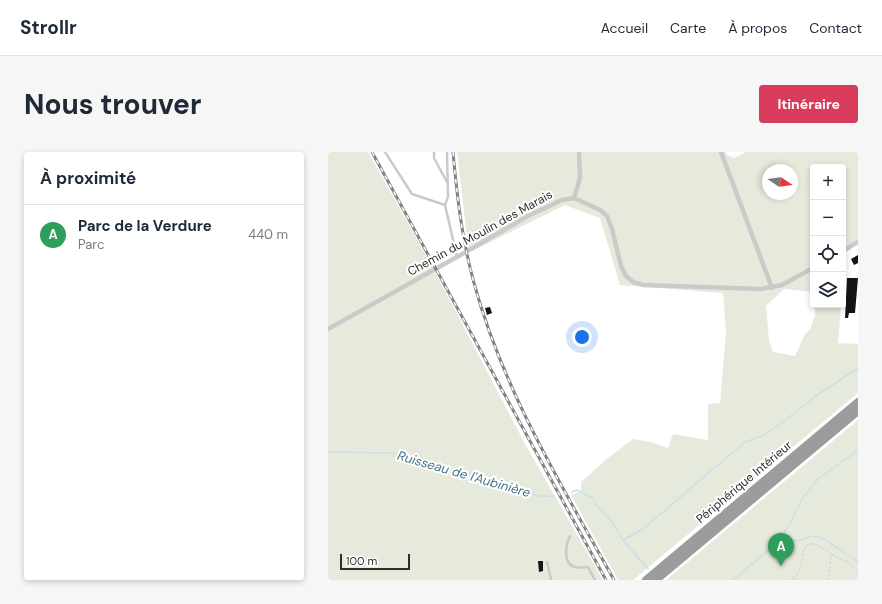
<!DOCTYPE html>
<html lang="fr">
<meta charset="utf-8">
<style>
body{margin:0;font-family:"DM Sans",sans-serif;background:#f6f6f7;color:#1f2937}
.controls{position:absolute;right:12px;top:12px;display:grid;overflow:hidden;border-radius:4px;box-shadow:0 2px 6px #0003}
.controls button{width:36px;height:36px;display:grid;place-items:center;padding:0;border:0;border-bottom:1px solid #e0e1e3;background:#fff;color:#1f2937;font:20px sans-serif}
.compass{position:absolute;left:434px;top:12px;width:36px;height:36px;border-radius:50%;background:#fff;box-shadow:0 2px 6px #0003;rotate:103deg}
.scale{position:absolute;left:12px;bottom:10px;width:70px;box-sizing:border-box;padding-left:4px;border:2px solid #2d2d2d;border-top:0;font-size:11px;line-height:14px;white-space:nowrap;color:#2d2d2d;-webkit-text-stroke:3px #fff;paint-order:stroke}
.you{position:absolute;left:254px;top:185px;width:14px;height:14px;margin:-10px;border:3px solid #fff;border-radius:50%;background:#1a73e8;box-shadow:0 0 0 6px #1a73e833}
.badge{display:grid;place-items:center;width:26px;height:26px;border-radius:50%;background:#d73d5a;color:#fff;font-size:13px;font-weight:700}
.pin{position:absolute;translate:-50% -33px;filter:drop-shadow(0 1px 2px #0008)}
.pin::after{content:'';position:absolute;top:21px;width:14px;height:12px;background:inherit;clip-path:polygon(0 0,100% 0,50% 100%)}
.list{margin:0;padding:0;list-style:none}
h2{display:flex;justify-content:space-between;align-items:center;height:52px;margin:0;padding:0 16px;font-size:17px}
h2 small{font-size:13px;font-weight:400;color:#747a83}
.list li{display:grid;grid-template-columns:26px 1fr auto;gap:12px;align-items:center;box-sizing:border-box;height:60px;padding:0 16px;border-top:1px solid #e0e1e3}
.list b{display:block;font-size:15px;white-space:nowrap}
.list p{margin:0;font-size:13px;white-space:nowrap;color:#747a83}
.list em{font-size:13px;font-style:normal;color:#747a83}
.icon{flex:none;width:22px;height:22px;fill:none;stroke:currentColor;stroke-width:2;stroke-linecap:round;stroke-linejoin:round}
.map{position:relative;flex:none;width:530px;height:428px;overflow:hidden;border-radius:4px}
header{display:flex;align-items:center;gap:24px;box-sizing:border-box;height:56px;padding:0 20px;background:#fff;border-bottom:1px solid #e0e1e3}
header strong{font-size:19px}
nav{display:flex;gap:22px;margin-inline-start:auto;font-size:14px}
.intro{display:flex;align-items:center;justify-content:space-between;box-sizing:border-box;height:96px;padding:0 24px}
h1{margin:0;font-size:28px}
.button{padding:10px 18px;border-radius:4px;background:#d73d5a;color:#fff;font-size:14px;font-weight:700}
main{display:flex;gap:24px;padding:0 24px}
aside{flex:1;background:#fff;border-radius:4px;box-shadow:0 2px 6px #0003}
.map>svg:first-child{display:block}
.green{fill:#e5eadc;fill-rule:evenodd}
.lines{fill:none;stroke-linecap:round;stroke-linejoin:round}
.stream{stroke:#c9e0e8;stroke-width:1.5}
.building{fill:#141414}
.path{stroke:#cacaca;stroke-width:1;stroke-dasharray:2 2;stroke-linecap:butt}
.service{stroke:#cacaca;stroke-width:2.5}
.minor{stroke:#cacaca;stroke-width:4.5}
.trunk{stroke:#9c9c9c;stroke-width:8}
.rail-casing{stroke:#828282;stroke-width:3}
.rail{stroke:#fff;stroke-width:1.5;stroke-dasharray:4.5;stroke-linecap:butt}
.labels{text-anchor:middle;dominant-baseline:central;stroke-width:4;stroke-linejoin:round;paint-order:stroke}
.street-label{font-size:12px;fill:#2d2d2d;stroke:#fff}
.water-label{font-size:13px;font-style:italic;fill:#427589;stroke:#fff}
</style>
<header>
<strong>Strollr</strong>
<nav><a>Accueil</a><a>Carte</a><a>À propos</a><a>Contact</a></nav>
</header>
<div class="intro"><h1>Nous trouver</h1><a class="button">Itinéraire</a></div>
<main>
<aside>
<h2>À proximité<small></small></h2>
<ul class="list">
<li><span class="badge" style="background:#2e9e5b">A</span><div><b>Parc de la Verdure</b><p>Parc</p></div><em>440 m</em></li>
</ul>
</aside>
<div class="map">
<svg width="530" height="428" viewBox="0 0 530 428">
<rect width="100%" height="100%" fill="#fff"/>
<!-- green -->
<g class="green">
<polygon points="0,0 40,0 104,114 197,292 275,428 0,428"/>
<path d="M129 0H398L399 3 406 6 418 0H530V90L516 98 515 117V15H485V145L484 140 456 137 438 154 441 189 445 200 467 204 477 182 482 177 487 163V153H513L510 191 530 192V241L305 428H290L243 343 253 339V330L280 306 305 287 323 290 340 296 345 282 380 288V252L392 251 398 179 395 141 292 133 272 66 237 53 142 100 140 94ZM440 18H464V42H440Z"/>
<polygon points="530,268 530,428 338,428"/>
</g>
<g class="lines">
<!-- stream -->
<g class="stream">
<polyline points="0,300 66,301 93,308 113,315 148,323 211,344 225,344"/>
<polyline points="244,340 249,338 265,346 270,355 284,370 295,388 320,417"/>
<polyline points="295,388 315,377 417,290 436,283 455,270 489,243 530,216"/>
<polyline points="449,391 462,372 474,347 490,327 530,298"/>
<polyline points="405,428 449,391 473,388 484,384 494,386 511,397 530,410"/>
</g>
</g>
<!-- building -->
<g class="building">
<polygon points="530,103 530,111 526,113 523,107"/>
<polygon points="519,126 530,126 527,161 521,161 520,166 517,166"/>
<polygon points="162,155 164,161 159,163 157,156"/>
<polygon points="210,409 215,409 215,419 211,420"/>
</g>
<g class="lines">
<!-- path -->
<g class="path">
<polyline points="465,427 470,428"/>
<path d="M463 428C476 418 472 411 476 398 480 381 505 404 512 407 514 408 516 408 518 409 522 411 526 416 530 419"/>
<polyline points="500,428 504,401"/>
</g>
<!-- service -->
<g class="service">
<polyline points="57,0 84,42 117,53"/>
<polyline points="106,0 106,6 119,30"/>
<polyline points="119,0 120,45 117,53 129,105"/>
<path d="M242 384C238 392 234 412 247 415 251 416 256 415 260 415L267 428"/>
<polyline points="219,410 223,428"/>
</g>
<!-- minor -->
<g class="minor">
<polyline points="393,0 444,136"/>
<polyline points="246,46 252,26 251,0"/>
<polyline points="515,99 530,90"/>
<polyline points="0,177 136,101 200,64 234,48 246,46 272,58 279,64 284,77 293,114 298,124 305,130 316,133 433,137 454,133 485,116"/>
</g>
<!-- trunk -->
<g class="trunk">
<polyline points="318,428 530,250"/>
<polyline points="328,428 530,259"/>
</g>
<!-- rail casing -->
<g class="rail-casing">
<g id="rail">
<polyline points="44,0 278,428"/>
<path d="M125 0C129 44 134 88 146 131 175 238 233 332 286 428"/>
</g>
</g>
<!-- rail -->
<use href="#rail" class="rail"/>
</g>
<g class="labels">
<!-- street labels -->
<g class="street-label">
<text transform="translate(152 81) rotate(-29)">Chemin du Moulin des Marais</text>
<text transform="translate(416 330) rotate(-40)">Périphérique Intérieur</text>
</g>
<!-- water labels -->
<g class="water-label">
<text transform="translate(136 322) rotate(16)">Ruisseau de l'Aubinière</text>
</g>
</g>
</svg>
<div class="controls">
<button>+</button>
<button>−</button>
<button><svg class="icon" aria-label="locate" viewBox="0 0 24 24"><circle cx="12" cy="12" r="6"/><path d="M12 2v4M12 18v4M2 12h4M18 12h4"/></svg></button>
<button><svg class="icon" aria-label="layers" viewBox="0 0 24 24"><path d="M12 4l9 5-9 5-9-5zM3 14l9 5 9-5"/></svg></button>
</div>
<svg class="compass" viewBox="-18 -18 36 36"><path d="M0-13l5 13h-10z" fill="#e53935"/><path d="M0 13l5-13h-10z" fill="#747a83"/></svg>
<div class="scale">100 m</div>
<div class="you"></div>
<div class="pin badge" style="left:453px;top:414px;background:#2e9e5b">A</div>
</div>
</main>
